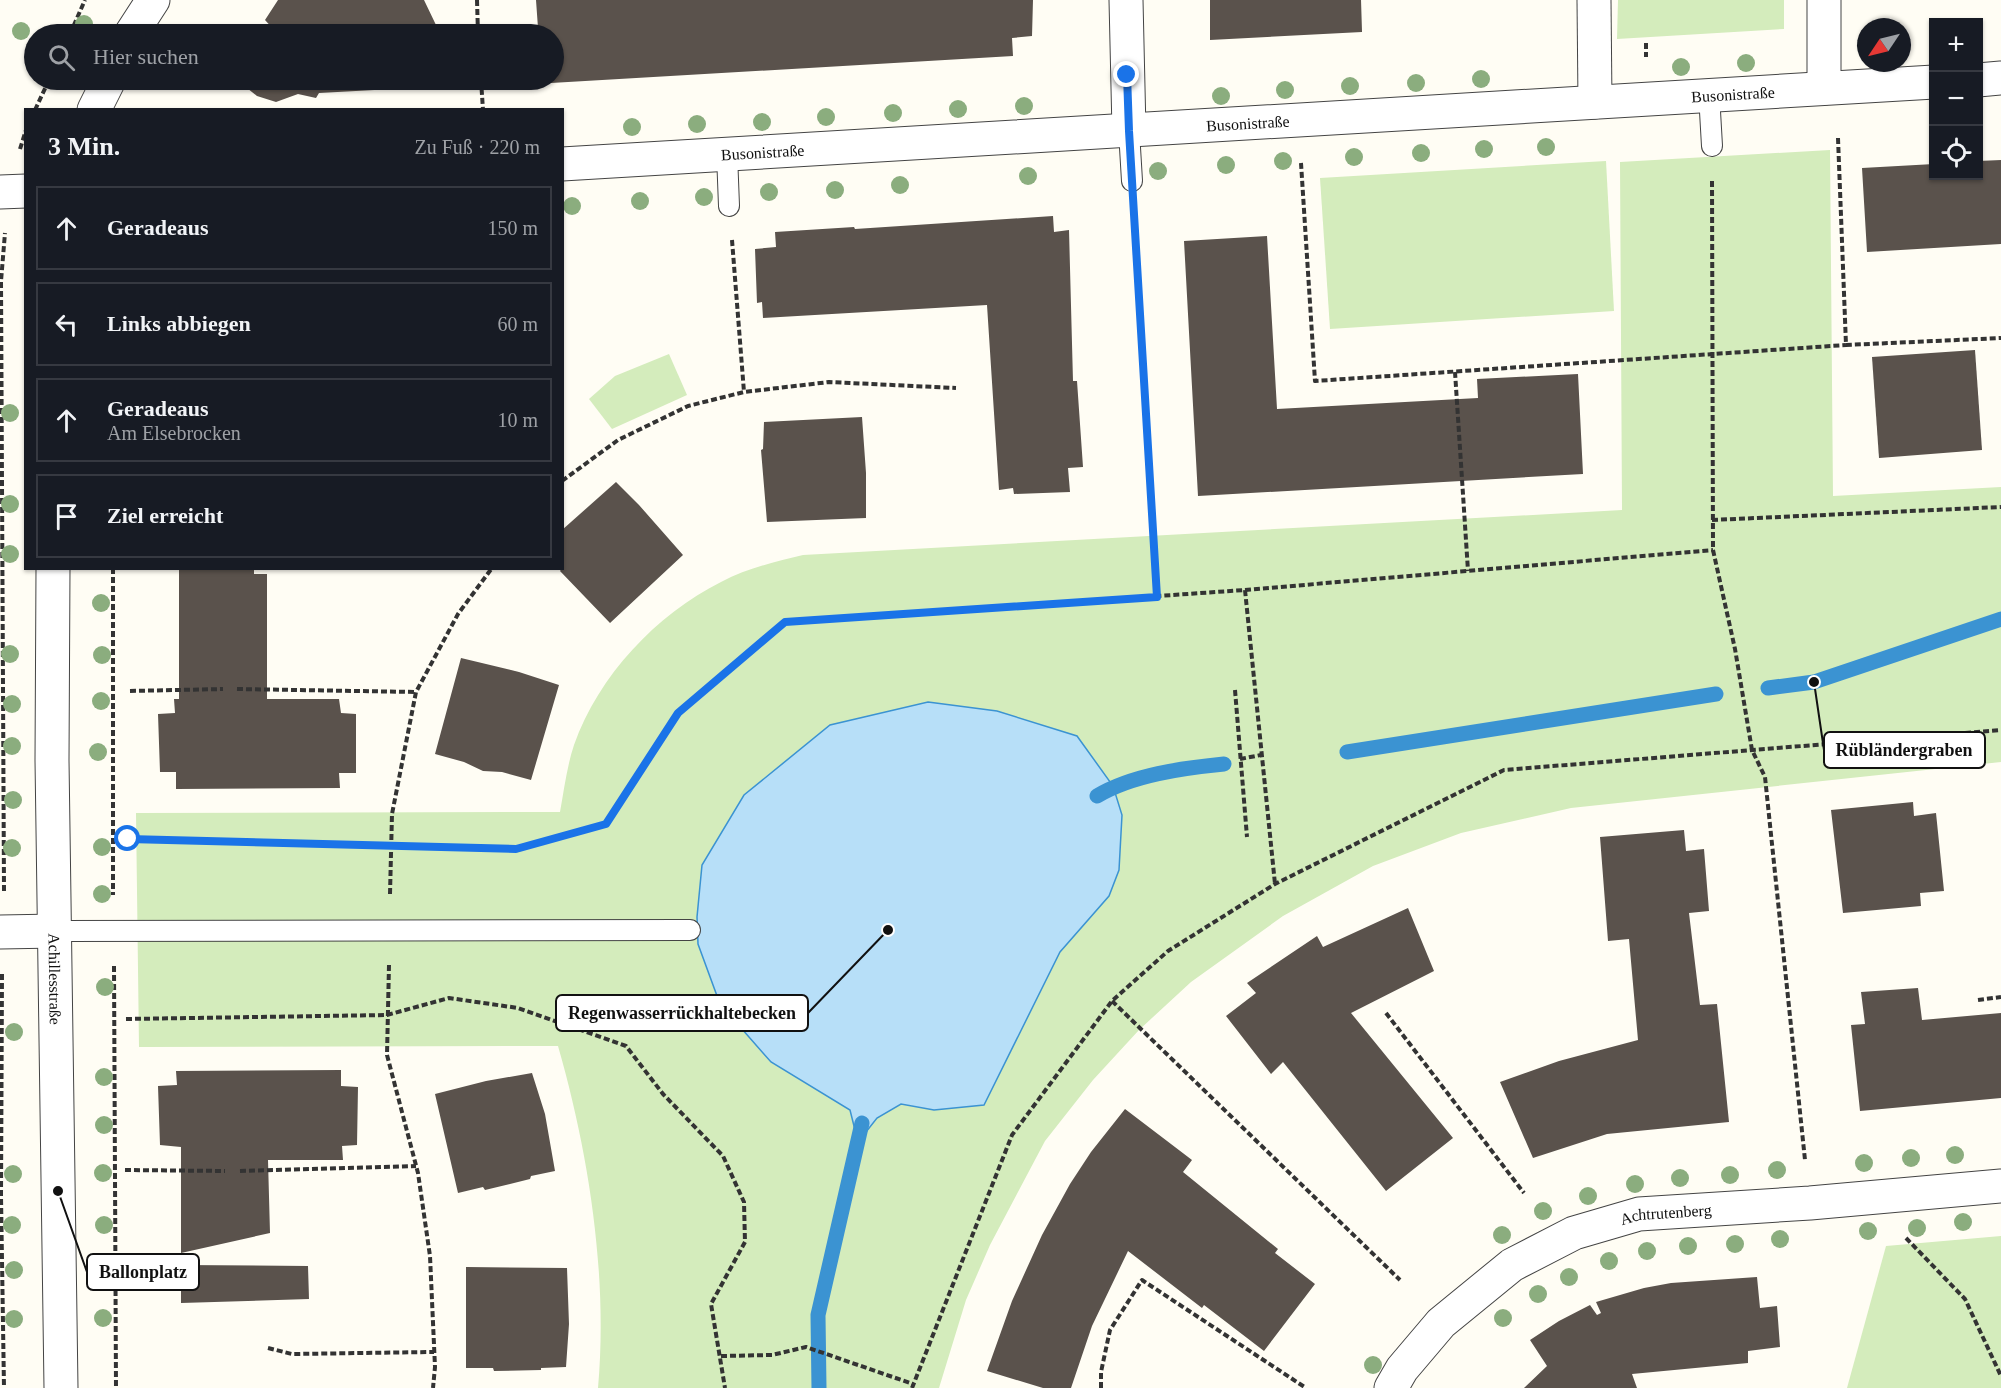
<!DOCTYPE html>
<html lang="de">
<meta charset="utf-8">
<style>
body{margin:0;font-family:Georgia,serif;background:#20242c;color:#f1f3f6}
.controls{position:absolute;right:18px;top:18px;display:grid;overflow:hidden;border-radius:0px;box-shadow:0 2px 4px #0004}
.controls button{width:54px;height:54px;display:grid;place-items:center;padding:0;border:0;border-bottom:2px solid #363941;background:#171b24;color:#f1f3f6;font:30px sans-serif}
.compass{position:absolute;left:1857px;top:18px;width:54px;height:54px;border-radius:50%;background:#171b24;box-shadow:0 2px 4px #0004;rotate:235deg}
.stop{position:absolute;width:18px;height:18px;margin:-14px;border:4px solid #1a73e8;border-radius:50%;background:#fff}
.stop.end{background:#1a73e8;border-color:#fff;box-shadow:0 2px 6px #0008}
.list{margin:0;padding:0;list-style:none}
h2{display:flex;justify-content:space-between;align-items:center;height:78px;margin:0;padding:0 24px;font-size:26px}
h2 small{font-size:20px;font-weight:400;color:#9ea1a6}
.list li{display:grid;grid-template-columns:39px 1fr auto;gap:18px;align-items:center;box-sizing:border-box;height:84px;margin:0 12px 12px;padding:0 12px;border:2px solid #363941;border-radius:0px}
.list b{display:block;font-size:22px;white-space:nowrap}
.list p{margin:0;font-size:20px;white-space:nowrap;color:#9ea1a6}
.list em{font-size:20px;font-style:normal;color:#9ea1a6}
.icon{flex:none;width:33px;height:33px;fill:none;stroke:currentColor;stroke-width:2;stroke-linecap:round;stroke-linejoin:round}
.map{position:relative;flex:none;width:2001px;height:1388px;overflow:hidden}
.search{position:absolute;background:#171b24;box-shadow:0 2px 4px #0004;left:24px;top:24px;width:540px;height:66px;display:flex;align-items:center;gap:15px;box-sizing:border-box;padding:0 21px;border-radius:33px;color:#9ea1a6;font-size:22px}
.panel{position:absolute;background:#171b24;box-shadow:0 2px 4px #0004;left:24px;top:108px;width:540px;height:462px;border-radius:0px}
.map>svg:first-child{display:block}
.green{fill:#d4ecbc;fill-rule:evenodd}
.water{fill:#b7dff8;stroke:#3b93d2;stroke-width:1.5}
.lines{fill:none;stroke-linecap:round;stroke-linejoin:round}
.stream{stroke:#3b93d2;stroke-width:15}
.building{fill:#5a524c}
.service-casing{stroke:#444;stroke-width:22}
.minor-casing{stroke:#444;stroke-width:35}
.tertiary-casing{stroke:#444;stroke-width:35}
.path{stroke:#333;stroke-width:4;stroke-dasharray:6 3;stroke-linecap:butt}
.service{stroke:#fff;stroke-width:20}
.minor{stroke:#fff;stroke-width:33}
.tertiary{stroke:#fff;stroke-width:33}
.tree{fill:#8bad7e}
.route{stroke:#1a73e8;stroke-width:8}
.labels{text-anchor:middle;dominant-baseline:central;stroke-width:6;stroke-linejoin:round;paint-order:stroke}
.street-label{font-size:16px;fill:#111;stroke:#fff}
.leader{fill:none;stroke:#111;stroke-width:2}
.callout-dot{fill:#111;stroke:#fff;stroke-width:2}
.callout{fill:#fff;stroke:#111;stroke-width:2}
.callout-label{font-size:18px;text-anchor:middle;font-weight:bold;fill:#111}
</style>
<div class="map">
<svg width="2001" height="1388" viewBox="0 0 2001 1388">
<rect width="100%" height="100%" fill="#fffdf4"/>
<!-- green -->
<g class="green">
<polygon points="1618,0 1784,0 1784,29 1617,39"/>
<path d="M1830 150 1833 496 2001 487V762L1571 808 1461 833 1373 866 1283 916 1191 982 1139 1030 1093 1080 1045 1141 990 1245 966 1300 939 1388H598C608 1276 589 1154 558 1046L139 1047 136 813 560 812C564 790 567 766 574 745 599 675 656 615 721 582 747 568 775 562 803 555L1622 510 1620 162ZM1056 730 1077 736 1119 870 1109 896 1060 952 1029 1014 934 1110 901 1104 877 1118 858 1141 850 1110 771 1062Z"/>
<polygon points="1606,161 1614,311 1330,329 1320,178"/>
<polygon points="669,354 687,395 612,429 589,399 615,376"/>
<polygon points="2001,1236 2001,1388 1847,1388 1886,1246"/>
</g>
<!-- water -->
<polygon class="water" points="928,702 997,711 1077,736 1113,786 1122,815 1119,870 1109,896 1060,952 984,1105 934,1110 901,1104 877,1118 858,1142 850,1110 771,1062 720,1004 698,944 697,917 702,865 744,795 830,725"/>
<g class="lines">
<!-- stream -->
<g class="stream">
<polyline points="1768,688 1814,682 2001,619"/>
<polyline points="1347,752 1716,694"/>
<path d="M1097 796C1132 775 1183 768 1224 764"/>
<polyline points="819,1388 818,1315 862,1123"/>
</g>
</g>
<!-- building -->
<g class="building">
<polygon points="278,0 424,0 436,25 444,24 445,34 274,34 276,32 265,20"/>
<polygon points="536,0 1033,0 1032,36 1012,38 1013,56 534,84 534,80 554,80 554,34 530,34 530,28 538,28"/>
<polygon points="1210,0 1361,0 1362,32 1210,40"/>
<polygon points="245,80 448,80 448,86 319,93 316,98 298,94 276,102 257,96 242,84"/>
<polygon points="2001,160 2001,244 1867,252 1862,168 1934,164 1934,176 1978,176 1978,161"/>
<polygon points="1053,216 1054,232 1069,230 1073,381 1077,381 1083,467 1068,468 1070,492 1014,494 1013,488 999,490 987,305 763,318 762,302 757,303 755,249 776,247 775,232 854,227 855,229"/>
<polygon points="1267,236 1277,409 1478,398 1477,379 1578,374 1583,474 1198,496 1184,241"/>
<polygon points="1975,350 1982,450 1879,458 1872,357"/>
<polygon points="862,417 866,473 866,518 767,522 761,450 763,449 764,422"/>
<polygon points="616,482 639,505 683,555 610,623 560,571 562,568 562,530"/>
<polygon points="179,568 254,568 254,574 267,574 267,699 339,699 341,713 356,714 356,773 339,773 340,788 176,789 176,772 160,772 158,714 175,713 174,699 179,699"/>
<polygon points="461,658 519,672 559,685 531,780 502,772 483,771 464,762 435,754"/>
<polygon points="1913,802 1914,816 1936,813 1944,891 1920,893 1921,906 1843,913 1831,810"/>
<polygon points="1684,830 1686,851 1704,849 1709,911 1689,913 1700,1005 1717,1004 1729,1122 1607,1134 1533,1158 1500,1082 1559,1061 1638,1040 1629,939 1608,941 1600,837"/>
<polygon points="1408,908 1434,971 1351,1013 1453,1138 1386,1191 1283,1062 1271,1074 1226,1016 1256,993 1247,983 1317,936 1323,947"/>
<polygon points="1918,988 1922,1020 2001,1013 2001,1098 1860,1111 1851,1025 1865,1024 1861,992"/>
<polygon points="341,1070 341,1086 358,1087 357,1145 342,1146 343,1160 268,1160 270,1233 181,1253 181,1147 160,1145 158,1086 177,1085 176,1071"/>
<polygon points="532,1073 545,1114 555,1171 531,1176 530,1179 485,1190 483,1187 458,1193 435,1094 486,1081"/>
<polygon points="1125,1109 1192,1160 1183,1172 1278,1249 1275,1253 1315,1284 1264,1351 1204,1305 1202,1308 1128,1251 1092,1326 1071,1388 1043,1388 987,1371 1012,1301 1042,1235 1070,1184 1091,1152"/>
<polygon points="181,1265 308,1266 309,1299 181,1303"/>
<polygon points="466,1267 567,1268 569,1324 566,1367 541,1368 541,1370 494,1371 493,1368 466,1368"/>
<polygon points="1757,1277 1760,1308 1777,1306 1780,1347 1748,1351 1748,1363 1632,1374 1637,1388 1524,1388 1547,1366 1530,1340 1559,1321 1590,1305 1597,1315 1601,1313 1596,1302 1644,1288 1671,1283"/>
</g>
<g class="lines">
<!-- service casing -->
<g class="service-casing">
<g id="service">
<polyline points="1709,94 1712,146"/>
<polyline points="1129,131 1132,181"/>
<polyline points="727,154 729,206"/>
<polyline points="56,931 690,930"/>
</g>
</g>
<!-- minor casing -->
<g class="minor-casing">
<g id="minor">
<polyline points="1126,0 1129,131"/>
<polyline points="1594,0 1595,102"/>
<polyline points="1824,0 1824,88"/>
<polyline points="1978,80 2001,78"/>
<path id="s1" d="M562 164 1934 82"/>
<polyline points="0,192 26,191"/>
<polyline points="0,932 56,931"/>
<path id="s2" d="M1391 1388 1402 1369 1441 1323 1512 1265 1574 1233 1639 1214 1810 1203 2001 1186"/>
</g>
</g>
<!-- tertiary casing -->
<g class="tertiary-casing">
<g id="tertiary">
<polyline points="131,34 153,0"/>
<polyline points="94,110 109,80"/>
<path id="s3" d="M53 568 52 760 61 1388"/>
</g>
</g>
<!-- path -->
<g class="path">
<polyline points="477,0 478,34"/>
<polyline points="70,34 85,0"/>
<polyline points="1646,43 1646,57"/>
<polyline points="481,80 483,110"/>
<polyline points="35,110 49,80"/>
<polyline points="1838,138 1846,345 2001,338"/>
<polyline points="20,149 26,130"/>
<polyline points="1301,163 1315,381 1846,345"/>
<polyline points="1712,181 1713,550 1735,649 1752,750 1765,777 1805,1160"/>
<polyline points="1134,215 1157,597"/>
<polyline points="732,240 744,392"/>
<polyline points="1455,372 1468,571"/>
<polyline points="562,481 618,440 688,406 744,392 829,382 956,388"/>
<polyline points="1712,520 2001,507"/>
<polyline points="113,568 113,895"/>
<polyline points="1245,590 1713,550"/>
<polyline points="237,689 416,692"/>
<polyline points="1235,690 1247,837"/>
<polyline points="130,691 223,689"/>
<polyline points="1240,759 1261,755"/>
<polyline points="128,839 516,849 606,823 678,713 785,622 1245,590 1275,884"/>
<polyline points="4,891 1,281 5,233"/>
<polyline points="390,894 392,814 416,692 458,614 492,568"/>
<polyline points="389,965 387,1055 418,1173 430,1256 435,1367 433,1388"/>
<polyline points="114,966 116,1388"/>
<polyline points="2,974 1,1196 4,1388"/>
<polyline points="1978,1000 2001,997"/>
<polyline points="1112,1001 1400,1280"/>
<polyline points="1386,1013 1524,1193"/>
<polyline points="126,1019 387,1015 449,998 518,1008 626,1046 663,1094 723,1156 744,1202 745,1242 711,1304 725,1388"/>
<polyline points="125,1170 225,1171"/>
<polyline points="240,1171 416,1166"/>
<polyline points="1906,1238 1965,1299 2001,1376"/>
<polyline points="268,1348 292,1354 434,1352"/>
<polyline points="721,1356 772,1355 806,1347 913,1384"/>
<polyline points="912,1388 1012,1135 1112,1001 1168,951 1275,884 1504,770 2001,730"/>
<polyline points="1101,1388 1101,1372 1110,1330 1142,1280 1306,1388"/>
</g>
<!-- service -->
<use href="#service" class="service"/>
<!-- minor -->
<use href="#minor" class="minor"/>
<!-- tertiary -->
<use href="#tertiary" class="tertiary"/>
</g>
<!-- trees -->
<g class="tree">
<circle cx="84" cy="24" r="9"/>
<circle cx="21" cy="31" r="9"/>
<circle cx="1746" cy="63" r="9"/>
<circle cx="1681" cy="67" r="9"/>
<circle cx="1481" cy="79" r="9"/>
<circle cx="1416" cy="83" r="9"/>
<circle cx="1350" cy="86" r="9"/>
<circle cx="1285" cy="90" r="9"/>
<circle cx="1221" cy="96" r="9"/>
<circle cx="1024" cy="106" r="9"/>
<circle cx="958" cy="109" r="9"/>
<circle cx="893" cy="113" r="9"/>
<circle cx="826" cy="117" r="9"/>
<circle cx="762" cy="122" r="9"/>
<circle cx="697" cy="124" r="9"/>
<circle cx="632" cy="127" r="9"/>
<circle cx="1546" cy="147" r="9"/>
<circle cx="1484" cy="149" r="9"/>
<circle cx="1421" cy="153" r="9"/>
<circle cx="1354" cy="157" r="9"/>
<circle cx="1283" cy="161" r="9"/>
<circle cx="1226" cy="165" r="9"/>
<circle cx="1158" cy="171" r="9"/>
<circle cx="1028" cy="176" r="9"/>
<circle cx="900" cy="185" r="9"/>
<circle cx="835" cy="190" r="9"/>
<circle cx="769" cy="192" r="9"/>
<circle cx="704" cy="197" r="9"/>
<circle cx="640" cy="201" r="9"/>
<circle cx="572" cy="206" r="9"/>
<circle cx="10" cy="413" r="9"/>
<circle cx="10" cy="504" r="9"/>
<circle cx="10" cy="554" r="9"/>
<circle cx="101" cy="603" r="9"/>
<circle cx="10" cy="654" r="9"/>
<circle cx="102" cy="655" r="9"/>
<circle cx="101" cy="701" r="9"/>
<circle cx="12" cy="704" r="9"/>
<circle cx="12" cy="746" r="9"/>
<circle cx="98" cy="752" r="9"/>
<circle cx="13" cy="800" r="9"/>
<circle cx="102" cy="847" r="9"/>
<circle cx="12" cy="848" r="9"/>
<circle cx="102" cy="894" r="9"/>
<circle cx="105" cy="987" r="9"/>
<circle cx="14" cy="1032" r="9"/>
<circle cx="104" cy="1077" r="9"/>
<circle cx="104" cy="1125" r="9"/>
<circle cx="1955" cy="1155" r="9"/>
<circle cx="1911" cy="1158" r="9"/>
<circle cx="1864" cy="1163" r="9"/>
<circle cx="1777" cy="1170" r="9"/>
<circle cx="103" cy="1173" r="9"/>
<circle cx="13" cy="1174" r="9"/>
<circle cx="1730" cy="1175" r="9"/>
<circle cx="1680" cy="1178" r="9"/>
<circle cx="1635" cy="1184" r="9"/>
<circle cx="1588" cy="1196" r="9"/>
<circle cx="1543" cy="1211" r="9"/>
<circle cx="1963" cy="1222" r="9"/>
<circle cx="12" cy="1225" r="9"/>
<circle cx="104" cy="1225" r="9"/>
<circle cx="1917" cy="1228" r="9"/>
<circle cx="1868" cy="1231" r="9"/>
<circle cx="1502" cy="1235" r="9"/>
<circle cx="1780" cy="1239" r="9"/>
<circle cx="1735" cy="1244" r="9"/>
<circle cx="1688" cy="1246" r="9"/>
<circle cx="1647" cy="1251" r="9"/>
<circle cx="1609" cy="1261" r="9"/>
<circle cx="14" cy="1270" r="9"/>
<circle cx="1569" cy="1277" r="9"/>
<circle cx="1538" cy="1294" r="9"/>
<circle cx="103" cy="1318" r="9"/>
<circle cx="1503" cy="1318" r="9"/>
<circle cx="14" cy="1319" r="9"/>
<circle cx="1373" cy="1365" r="9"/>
</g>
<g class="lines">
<!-- route -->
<polyline class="route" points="128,839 516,849 606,824 678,713 785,622 1157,597 1129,131 1127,75"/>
</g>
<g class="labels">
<!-- street labels -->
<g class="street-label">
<text stroke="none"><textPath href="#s1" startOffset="1173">Busonistraße</textPath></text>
<text stroke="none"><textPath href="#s1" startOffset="687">Busonistraße</textPath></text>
<text stroke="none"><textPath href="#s1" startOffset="201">Busonistraße</textPath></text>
<text stroke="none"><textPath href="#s3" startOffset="411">Achillesstraße</textPath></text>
<text stroke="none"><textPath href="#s2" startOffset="338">Achtrutenberg</textPath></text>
</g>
</g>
<!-- callouts -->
<path class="leader" d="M1814 682L1824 750M888 930L808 1013M58 1191L87 1272"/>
<g class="callout-dot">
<circle cx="1814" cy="682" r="6"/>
<circle cx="888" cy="930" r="6"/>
<circle cx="58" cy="1191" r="6"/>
</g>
<g class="callout">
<rect x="1824" y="732" width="161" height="36" rx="6"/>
<rect x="556" y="995" width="252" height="36" rx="6"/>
<rect x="87" y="1254" width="112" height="36" rx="6"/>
</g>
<g class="callout-label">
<text x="1904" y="756">Rübländergraben</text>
<text x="682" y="1019">Regenwasserrückhaltebecken</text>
<text x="143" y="1278">Ballonplatz</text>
</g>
</svg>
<div class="controls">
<button>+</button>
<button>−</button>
<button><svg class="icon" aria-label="locate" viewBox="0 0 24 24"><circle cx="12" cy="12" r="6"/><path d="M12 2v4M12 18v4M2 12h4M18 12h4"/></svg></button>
</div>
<svg class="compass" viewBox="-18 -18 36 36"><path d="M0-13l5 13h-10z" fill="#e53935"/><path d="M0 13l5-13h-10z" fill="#9ea1a6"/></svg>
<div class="stop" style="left:128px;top:839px"></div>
<div class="stop end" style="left:1127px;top:75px"></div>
<div class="search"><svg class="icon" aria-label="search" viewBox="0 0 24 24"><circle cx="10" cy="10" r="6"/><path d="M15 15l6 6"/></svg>Hier suchen</div>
<section class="panel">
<h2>3 Min.<small>Zu Fuß · 220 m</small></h2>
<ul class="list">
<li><svg class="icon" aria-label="ahead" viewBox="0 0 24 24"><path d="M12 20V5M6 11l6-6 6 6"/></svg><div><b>Geradeaus</b></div><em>150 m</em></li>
<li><svg class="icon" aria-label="left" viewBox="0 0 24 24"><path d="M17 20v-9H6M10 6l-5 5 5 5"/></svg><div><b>Links abbiegen</b></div><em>60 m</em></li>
<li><svg class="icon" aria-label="ahead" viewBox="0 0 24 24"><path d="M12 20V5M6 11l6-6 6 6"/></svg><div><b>Geradeaus</b><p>Am Elsebrocken</p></div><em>10 m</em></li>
<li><svg class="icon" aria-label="arrive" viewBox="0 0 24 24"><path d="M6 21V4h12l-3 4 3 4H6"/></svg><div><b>Ziel erreicht</b></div></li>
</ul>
</section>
</div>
